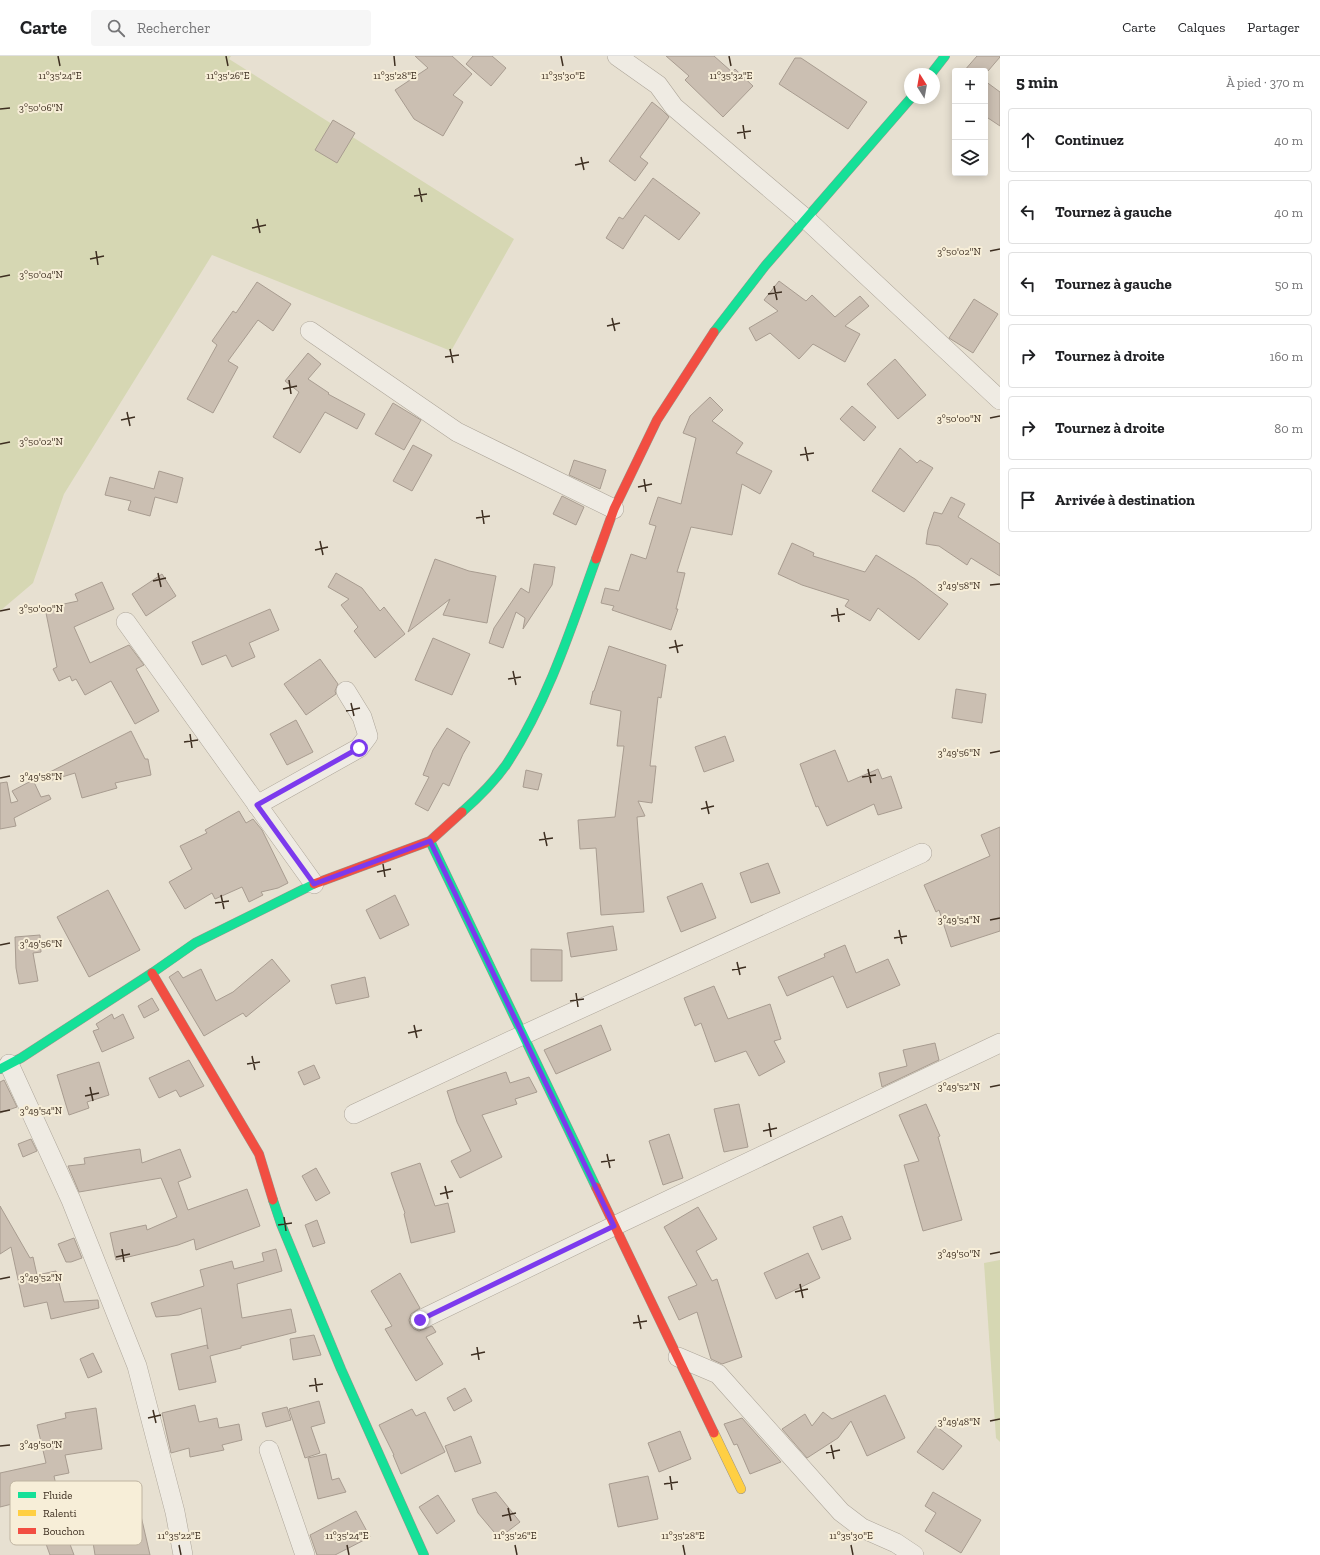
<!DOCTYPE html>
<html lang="fr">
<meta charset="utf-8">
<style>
body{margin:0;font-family:"Zilla Slab",serif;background:#f6f6f6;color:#202124}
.controls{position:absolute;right:12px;top:12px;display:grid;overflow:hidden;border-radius:4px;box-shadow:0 2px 10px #0003}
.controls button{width:36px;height:36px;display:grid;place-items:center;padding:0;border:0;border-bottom:1px solid #e0e0e0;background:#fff;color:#202124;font:20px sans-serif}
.compass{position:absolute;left:904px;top:12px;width:36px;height:36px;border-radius:50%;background:#fff;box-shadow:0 2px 10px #0003;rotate:349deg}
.stop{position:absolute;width:12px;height:12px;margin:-9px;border:3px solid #7c3aed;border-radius:50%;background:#fff}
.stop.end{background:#7c3aed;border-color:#fff;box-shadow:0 1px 4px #0008}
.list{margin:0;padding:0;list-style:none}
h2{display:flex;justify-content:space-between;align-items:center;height:52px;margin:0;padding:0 16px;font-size:17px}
h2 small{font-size:13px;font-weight:400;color:#757577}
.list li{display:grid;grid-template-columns:26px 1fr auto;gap:12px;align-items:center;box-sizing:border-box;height:64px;margin:0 8px 8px;padding:0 8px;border:1px solid #e0e0e0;border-radius:4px}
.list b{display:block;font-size:15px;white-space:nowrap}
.list em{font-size:13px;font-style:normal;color:#757577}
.icon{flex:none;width:22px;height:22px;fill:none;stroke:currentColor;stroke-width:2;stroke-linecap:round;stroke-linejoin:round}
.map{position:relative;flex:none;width:1000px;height:1499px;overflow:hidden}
header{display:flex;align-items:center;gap:24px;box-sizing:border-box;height:56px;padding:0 20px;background:#fff;border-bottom:1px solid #e0e0e0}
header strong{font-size:19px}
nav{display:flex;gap:22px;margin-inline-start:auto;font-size:14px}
.search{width:280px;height:36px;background:#f6f6f6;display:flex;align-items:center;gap:10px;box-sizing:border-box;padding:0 14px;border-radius:4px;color:#757577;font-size:15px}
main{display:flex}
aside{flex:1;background:#fff}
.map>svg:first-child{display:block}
.green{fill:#d6d7b3}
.building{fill:#cbbfb2;stroke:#a89c90}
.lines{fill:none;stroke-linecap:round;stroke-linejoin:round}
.street-casing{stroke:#ada599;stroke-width:20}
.fast-casing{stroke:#9c958a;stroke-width:10}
.slow-casing{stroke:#9c958a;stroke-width:10}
.jam-casing{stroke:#9c958a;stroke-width:10}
.street{stroke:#efebe3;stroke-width:19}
.fast{stroke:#16e098;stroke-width:9}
.slow{stroke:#ffcf43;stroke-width:9}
.jam{stroke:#f24e42;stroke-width:9}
.route{stroke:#7c3aed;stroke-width:5}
.ticks{fill:none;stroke:#3d2e20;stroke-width:1.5}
.key{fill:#f7eed8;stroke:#bfb4a1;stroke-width:1}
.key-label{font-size:11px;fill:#3d2e20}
.ticks-label{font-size:10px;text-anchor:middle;fill:#3d2e20;stroke:#f7eed8;stroke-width:4;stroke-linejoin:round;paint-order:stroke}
</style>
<header>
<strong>Carte</strong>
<div class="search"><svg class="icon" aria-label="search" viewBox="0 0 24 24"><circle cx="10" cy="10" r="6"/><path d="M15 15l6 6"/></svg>Rechercher</div>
<nav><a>Carte</a><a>Calques</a><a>Partager</a></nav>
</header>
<main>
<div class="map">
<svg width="1000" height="1499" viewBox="0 0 1000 1499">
<rect width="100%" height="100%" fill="#e7e0d1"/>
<!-- green -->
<g class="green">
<polygon points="0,0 231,0 229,3 514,183 451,295 212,199 64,438 33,527 0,555"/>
<polygon points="1000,1204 1000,1386 996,1382 984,1207"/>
</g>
<!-- building -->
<g class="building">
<polygon points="415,0 452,0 472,18 453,39 463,46 443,80 414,63 395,34 428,12"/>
<polygon points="473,0 492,0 506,12 491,30 466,8"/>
<polygon points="666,0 714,0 732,16 735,13 753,30 723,61 685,24 689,20"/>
<polygon points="977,0 1000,0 1000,1 988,15 964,15"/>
<polygon points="795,2 801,2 867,46 848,73 779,28"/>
<polygon points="985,25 1000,36 1000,70 985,60"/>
<polygon points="652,46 662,54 669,61 640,101 648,107 635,125 609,105"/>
<polygon points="333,64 355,77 337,107 315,94"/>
<polygon points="653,122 700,157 679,184 645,159 623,193 606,182 619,161 623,163"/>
<polygon points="779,225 806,245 812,239 835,261 860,240 869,250 845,270 860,278 845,306 813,288 799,303 770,277 756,285 749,272 778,255 764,244"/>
<polygon points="257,226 291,248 273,275 258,264 228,305 238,311 213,357 187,343 217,289 212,285 233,255 236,257"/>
<polygon points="974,243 998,258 973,297 949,282"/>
<polygon points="308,297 321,308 308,323 329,337 328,338 365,358 357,373 325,356 300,397 273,381 299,336 285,325"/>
<polygon points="895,303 926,339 898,363 867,328"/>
<polygon points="710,341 723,354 712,365 743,387 736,397 772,415 760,438 742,428 732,479 691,471 677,516 685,517 676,553 678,553 671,574 612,554 614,550 601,547 605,532 619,535 631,498 646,503 656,470 649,468 658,441 681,448 696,382 683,377 690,360"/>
<polygon points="393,347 421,364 404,394 375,378"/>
<polygon points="852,350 876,371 864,385 840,363"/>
<polygon points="413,389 432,399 412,435 393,425"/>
<polygon points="900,392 917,407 920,404 933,412 904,456 872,435"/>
<polygon points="574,404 606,414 600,433 569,419"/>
<polygon points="159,415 183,422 177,447 155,441 150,460 128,454 131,445 105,439 110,421 154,433"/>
<polygon points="562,440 584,451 576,469 553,458"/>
<polygon points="951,441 965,448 958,461 1000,488 1000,520 971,502 967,509 939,490 926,488 928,474 934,456 942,458"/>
<polygon points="792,487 814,497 813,500 865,516 876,499 915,523 948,548 919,584 878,552 870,565 845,550 849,544 802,529 778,518"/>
<polygon points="435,503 469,515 496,520 487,567 443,559 450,543 408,576"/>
<polygon points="534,508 555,511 552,529 523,573 525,562 516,556 503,592 489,587 494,572 521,532 529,537"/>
<polygon points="336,517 362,532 380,555 384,551 405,578 375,602 354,575 358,571 341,549 349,543 328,531"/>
<polygon points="162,518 176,540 146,560 132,538"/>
<polygon points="102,526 114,553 74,571 90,607 129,589 144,609 136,613 159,655 135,668 111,625 85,639 76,623 72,625 70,620 59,625 53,613 57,611 45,552 78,545 75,538"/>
<polygon points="270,553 279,574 249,587 255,601 232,611 226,599 202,609 192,586"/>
<polygon points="433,582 470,598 452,639 415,624"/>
<polygon points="609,590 666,609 661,642 658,641 650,710 656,710 652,747 638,745 645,760 637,761 644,856 601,859 596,792 580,793 578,764 615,761 624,690 617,690 621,655 590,648 593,635 594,635"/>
<polygon points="320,603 338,628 335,635 336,638 306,659 284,628"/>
<polygon points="956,633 986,638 982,667 952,662"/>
<polygon points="296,664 313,696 287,709 270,678"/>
<polygon points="447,672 470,686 463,698 449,730 443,727 428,755 415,748 429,721 423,719 433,694"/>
<polygon points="131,675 145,703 148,703 151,719 115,727 117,732 82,742 75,717 49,725 46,718"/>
<polygon points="725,680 734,705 704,716 695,691"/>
<polygon points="835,694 848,726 878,713 882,723 891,720 902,752 878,759 874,748 827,770 818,750 816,751 800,708"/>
<polygon points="526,714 542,718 538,734 523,731"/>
<polygon points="33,724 41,741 49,739 51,743 14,762 16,770 0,773 0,727 7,726 11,747 18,745 12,735"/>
<polygon points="239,755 246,767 253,763 262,774 288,827 278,832 261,836 263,839 249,846 242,831 215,843 212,837 185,853 169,826 192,813 180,790 207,777 205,774"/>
<polygon points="1000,771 1000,875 951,891 939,854 936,856 924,829 990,800 981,779"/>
<polygon points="768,807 780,837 751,847 740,817"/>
<polygon points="702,827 716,862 681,876 667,841"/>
<polygon points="108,834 140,894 89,921 57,861"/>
<polygon points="395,839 409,869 380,883 366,854"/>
<polygon points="613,870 617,894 571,901 567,877"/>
<polygon points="40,879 41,896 33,897 38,925 19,928 16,912 15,881"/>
<polygon points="845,889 856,917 888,903 900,929 847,952 833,920 787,940 778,921 825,901 824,898"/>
<polygon points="531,893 562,894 562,925 531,925"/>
<polygon points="272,903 290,925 246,961 243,957 204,980 169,921 178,915 183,922 201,913 216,945 233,936"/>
<polygon points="365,921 369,941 336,948 331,929"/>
<polygon points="714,930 728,963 770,948 781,983 774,985 785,1006 759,1020 746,995 715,1006 701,967 695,970 684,942"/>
<polygon points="152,942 159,954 144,962 138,950"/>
<polygon points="112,958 114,963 123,958 134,982 102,996 93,975 99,973 96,968"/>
<polygon points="601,969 611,994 556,1018 544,994"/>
<polygon points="935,987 939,1004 882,1031 879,1017 907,1010 903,994"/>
<polygon points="189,1004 204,1030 180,1041 176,1034 159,1042 149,1022"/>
<polygon points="99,1006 109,1039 87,1046 89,1052 69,1059 57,1019"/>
<polygon points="314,1009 320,1022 304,1029 298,1016"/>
<polygon points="506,1016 510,1027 529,1021 537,1036 515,1043 517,1048 482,1059 502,1101 460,1122 451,1105 471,1095 457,1066 447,1035"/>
<polygon points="4,1024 17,1051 0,1057 0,1026"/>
<polygon points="739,1048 748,1091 724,1096 714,1053"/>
<polygon points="926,1048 940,1080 938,1081 962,1164 923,1175 904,1109 919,1105 899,1059"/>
<polygon points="669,1078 683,1122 663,1129 649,1085"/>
<polygon points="31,1083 37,1095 23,1101 18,1088"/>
<polygon points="140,1093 142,1107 180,1093 191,1121 178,1126 188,1154 247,1133 260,1170 196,1194 194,1183 178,1189 116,1204 110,1177 146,1169 147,1174 177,1161 161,1122 79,1136 68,1110 85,1108 84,1102"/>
<polygon points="420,1107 435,1150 448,1147 455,1176 411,1187 404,1158 405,1157 391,1117"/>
<polygon points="316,1112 330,1137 316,1145 302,1120"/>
<polygon points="0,1150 30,1202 33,1201 37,1219 56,1215 64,1246 98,1244 99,1252 51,1263 47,1246 24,1251 11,1191 0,1198"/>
<polygon points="698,1151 717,1183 696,1195 712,1225 717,1223 742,1301 722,1308 711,1303 697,1256 679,1264 668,1241 697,1229 664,1171"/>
<polygon points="842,1160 851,1183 822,1194 813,1171"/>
<polygon points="317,1164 325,1187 313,1191 305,1169"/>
<polygon points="74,1182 82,1202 71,1206 66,1206 58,1188"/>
<polygon points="276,1193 282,1215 237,1228 242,1262 291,1253 296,1276 241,1290 241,1292 210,1300 216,1326 179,1334 171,1298 207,1289 208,1293 201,1252 179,1259 156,1261 151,1247 204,1230 200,1214 232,1205 234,1213 264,1205 262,1197"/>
<polygon points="808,1197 820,1222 776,1243 764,1217"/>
<polygon points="400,1217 420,1252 411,1258 409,1264 410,1268 414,1273 419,1275 432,1270 436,1276 426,1281 443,1308 416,1325 385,1273 392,1270 371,1235"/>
<polygon points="314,1279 321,1299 293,1304 290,1283"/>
<polygon points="93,1297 102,1316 88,1322 80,1303"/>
<polygon points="465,1332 472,1345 454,1355 447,1342"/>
<polygon points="885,1339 905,1382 867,1400 851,1365 838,1382 807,1402 782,1373 805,1358 812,1370 823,1356 832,1363"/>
<polygon points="319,1345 325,1367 311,1371 320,1397 305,1402 289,1353"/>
<polygon points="195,1349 199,1366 217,1362 219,1372 239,1368 242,1384 222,1389 224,1394 190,1401 189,1392 171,1397 162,1357"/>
<polygon points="287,1351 291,1364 266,1371 262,1357"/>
<polygon points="96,1352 102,1393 65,1399 69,1417 54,1420 62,1456 58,1456 74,1499 50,1499 41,1474 43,1473 36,1442 0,1451 0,1417 46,1407 37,1369 66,1362 65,1357"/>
<polygon points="412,1353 416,1360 425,1356 445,1396 401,1418 393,1399 394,1399 379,1369"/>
<polygon points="742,1362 781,1406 750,1418 737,1388 734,1389 724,1368"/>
<polygon points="936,1370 962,1390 943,1414 917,1396"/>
<polygon points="680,1375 691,1403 659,1416 648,1387"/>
<polygon points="471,1380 481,1407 455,1416 445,1390"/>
<polygon points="326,1398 332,1424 339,1422 346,1436 318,1443 308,1402"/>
<polygon points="648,1420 658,1463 618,1471 609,1428"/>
<polygon points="496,1436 520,1466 499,1482 478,1457 472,1443"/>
<polygon points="933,1436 981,1464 961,1497 925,1475 936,1457 925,1450"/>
<polygon points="438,1439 455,1465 437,1478 419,1451"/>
<polygon points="356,1455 370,1481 335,1499 317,1499 310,1479"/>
<polygon points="141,1460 150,1499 95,1499 90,1467 104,1464 104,1468"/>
</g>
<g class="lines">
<!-- street casing -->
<g class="street-casing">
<g id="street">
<polyline points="617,0 658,29 674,51 806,163 1000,344"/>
<polyline points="310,275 457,376 614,453"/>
<polyline points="126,566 314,828"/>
<polyline points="257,749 359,692 368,680 362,661 346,635"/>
<polyline points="9,1008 71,1144 137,1310 175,1456 183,1499"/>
<polyline points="354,1058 523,979 922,797"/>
<polyline points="420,1264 614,1170 1000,987"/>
<polyline points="678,1301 718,1318 841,1456 862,1472 896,1487 914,1499"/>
<polyline points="269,1394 305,1499"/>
</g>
</g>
<!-- fast casing -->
<g class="fast-casing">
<g id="fast">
<polyline points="931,18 945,0"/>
<polyline points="714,276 765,210 911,42"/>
<path d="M462 756C478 742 494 726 506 709 547 647 571 573 596 503"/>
<polyline points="430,785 596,1131"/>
<polyline points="0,1013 21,1002 152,917 195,887 314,828"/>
<polyline points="273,1144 281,1168 341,1313 424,1499"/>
</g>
</g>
<!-- slow casing -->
<g class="slow-casing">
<polyline id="slow" points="714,1377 741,1433"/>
</g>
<!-- jam casing -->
<g class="jam-casing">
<g id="jam">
<polyline points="596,503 614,453 657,364 714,276"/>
<polyline points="314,828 430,785 462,756"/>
<polyline points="152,917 259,1098 273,1144"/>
<polyline points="596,1131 714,1377"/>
</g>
</g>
<!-- street -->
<use href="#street" class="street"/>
<!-- fast -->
<use href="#fast" class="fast"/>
<!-- slow -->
<use href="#slow" class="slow"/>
<!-- jam -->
<use href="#jam" class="jam"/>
</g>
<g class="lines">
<!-- route -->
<polyline class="route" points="359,692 257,749 314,828 430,785 614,1170 420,1264"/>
</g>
<!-- ticks -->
<path class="ticks" d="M58 0 60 10M226 0 228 10M394 0 395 10M561 0 563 10M729 0 731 10M0 53 10 52M743 69 745 83M737 77 751 75M581 101 584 114M575 109 589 106M419 132 422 146M414 140 427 138M257 163 260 177M252 172 266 169M96 195 98 209M990 195 1000 193M90 203 104 200M0 221 10 219M774 230 777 244M768 238 782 236M612 262 615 275M607 270 620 267M450 293 453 307M445 301 459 299M289 324 291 338M283 333 297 330M127 356 130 370M990 362 1000 360M121 364 135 361M0 388 10 386M805 391 808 405M800 399 814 397M644 423 646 436M638 431 652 428M482 454 484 468M476 462 490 460M320 485 323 499M315 494 328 491M158 517 161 531M153 525 166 522M990 529 1000 528M837 552 839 566M0 555 10 553M831 560 845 558M675 584 678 597M669 592 683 589M513 615 516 629M508 623 521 621M351 647 354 660M346 655 360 652M190 678 192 692M184 686 198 684M990 697 1000 695M868 713 871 727M862 721 876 719M0 722 10 720M706 745 709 758M701 753 714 750M544 776 547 790M539 784 553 782M383 808 385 821M377 816 391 813M221 839 224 853M215 847 229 845M990 864 1000 862M899 874 902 888M894 882 907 880M0 889 10 887M737 906 740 919M732 914 746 911M576 937 578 951M570 945 584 943M414 969 417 982M408 977 422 974M252 1000 255 1014M247 1008 260 1006M90 1031 93 1045M990 1031 1000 1029M85 1040 99 1037M0 1056 10 1054M769 1067 771 1081M763 1075 777 1072M607 1098 610 1112M601 1106 615 1104M445 1130 448 1143M440 1138 453 1135M284 1161 286 1175M278 1169 292 1167M122 1193 124 1206M990 1198 1000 1196M116 1201 130 1198M0 1223 10 1221M800 1228 803 1242M795 1236 808 1233M638 1259 641 1273M633 1267 647 1265M477 1291 479 1304M471 1299 485 1296M315 1322 317 1336M309 1330 323 1328M153 1354 156 1367M148 1362 161 1359M990 1365 1000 1363M831 1389 834 1403M0 1390 10 1389M826 1397 840 1394M670 1420 672 1434M664 1428 678 1426M508 1452 511 1465M502 1460 516 1457M179 1489 181 1499M347 1489 349 1499M515 1489 517 1499M683 1489 685 1499M851 1489 853 1499"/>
<!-- legend -->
<rect x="10" y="1425" width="132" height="64" rx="6" class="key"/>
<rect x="18" y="1436" width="18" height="6" fill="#16e098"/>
<rect x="18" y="1454" width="18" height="6" fill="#ffcf43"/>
<rect x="18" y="1472" width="18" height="6" fill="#f24e42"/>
<g class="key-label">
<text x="43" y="1443">Fluide</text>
<text x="43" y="1461">Ralenti</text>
<text x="43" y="1479">Bouchon</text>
</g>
<g class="ticks-label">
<text x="60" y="23">11°35'24"E</text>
<text x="228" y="23">11°35'26"E</text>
<text x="395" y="23">11°35'28"E</text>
<text x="563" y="23">11°35'30"E</text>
<text x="731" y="23">11°35'32"E</text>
<text x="41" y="55">3°50'06"N</text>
<text x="959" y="199">3°50'02"N</text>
<text x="41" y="222">3°50'04"N</text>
<text x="959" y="366">3°50'00"N</text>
<text x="41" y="389">3°50'02"N</text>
<text x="959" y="533">3°49'58"N</text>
<text x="41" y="556">3°50'00"N</text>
<text x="959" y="700">3°49'56"N</text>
<text x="41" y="724">3°49'58"N</text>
<text x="959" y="867">3°49'54"N</text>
<text x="41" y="891">3°49'56"N</text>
<text x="959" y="1034">3°49'52"N</text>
<text x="41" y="1058">3°49'54"N</text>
<text x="959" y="1201">3°49'50"N</text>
<text x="41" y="1225">3°49'52"N</text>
<text x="959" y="1369">3°49'48"N</text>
<text x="41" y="1392">3°49'50"N</text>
<text x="179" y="1483">11°35'22"E</text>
<text x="347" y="1483">11°35'24"E</text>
<text x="515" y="1483">11°35'26"E</text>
<text x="683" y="1483">11°35'28"E</text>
<text x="851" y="1483">11°35'30"E</text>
</g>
</svg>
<div class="controls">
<button>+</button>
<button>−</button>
<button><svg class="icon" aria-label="layers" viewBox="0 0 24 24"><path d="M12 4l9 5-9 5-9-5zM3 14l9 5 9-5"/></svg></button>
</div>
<svg class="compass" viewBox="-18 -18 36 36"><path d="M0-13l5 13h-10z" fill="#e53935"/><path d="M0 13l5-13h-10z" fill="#757577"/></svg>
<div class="stop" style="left:359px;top:692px"></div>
<div class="stop end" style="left:420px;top:1264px"></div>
</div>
<aside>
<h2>5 min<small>À pied · 370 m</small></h2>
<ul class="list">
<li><svg class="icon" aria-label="ahead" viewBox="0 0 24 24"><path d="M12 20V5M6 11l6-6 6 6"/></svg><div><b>Continuez</b></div><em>40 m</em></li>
<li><svg class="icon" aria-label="left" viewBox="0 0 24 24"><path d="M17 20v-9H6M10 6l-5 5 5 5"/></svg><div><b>Tournez à gauche</b></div><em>40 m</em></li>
<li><svg class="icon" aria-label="left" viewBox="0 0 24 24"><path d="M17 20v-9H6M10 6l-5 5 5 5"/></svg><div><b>Tournez à gauche</b></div><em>50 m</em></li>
<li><svg class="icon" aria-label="right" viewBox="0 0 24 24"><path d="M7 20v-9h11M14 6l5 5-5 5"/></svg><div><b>Tournez à droite</b></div><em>160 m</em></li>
<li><svg class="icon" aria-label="right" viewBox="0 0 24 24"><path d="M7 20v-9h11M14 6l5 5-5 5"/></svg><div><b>Tournez à droite</b></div><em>80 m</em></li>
<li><svg class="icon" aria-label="arrive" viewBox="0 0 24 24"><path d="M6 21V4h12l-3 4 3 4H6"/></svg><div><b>Arrivée à destination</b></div></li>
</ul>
</aside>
</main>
